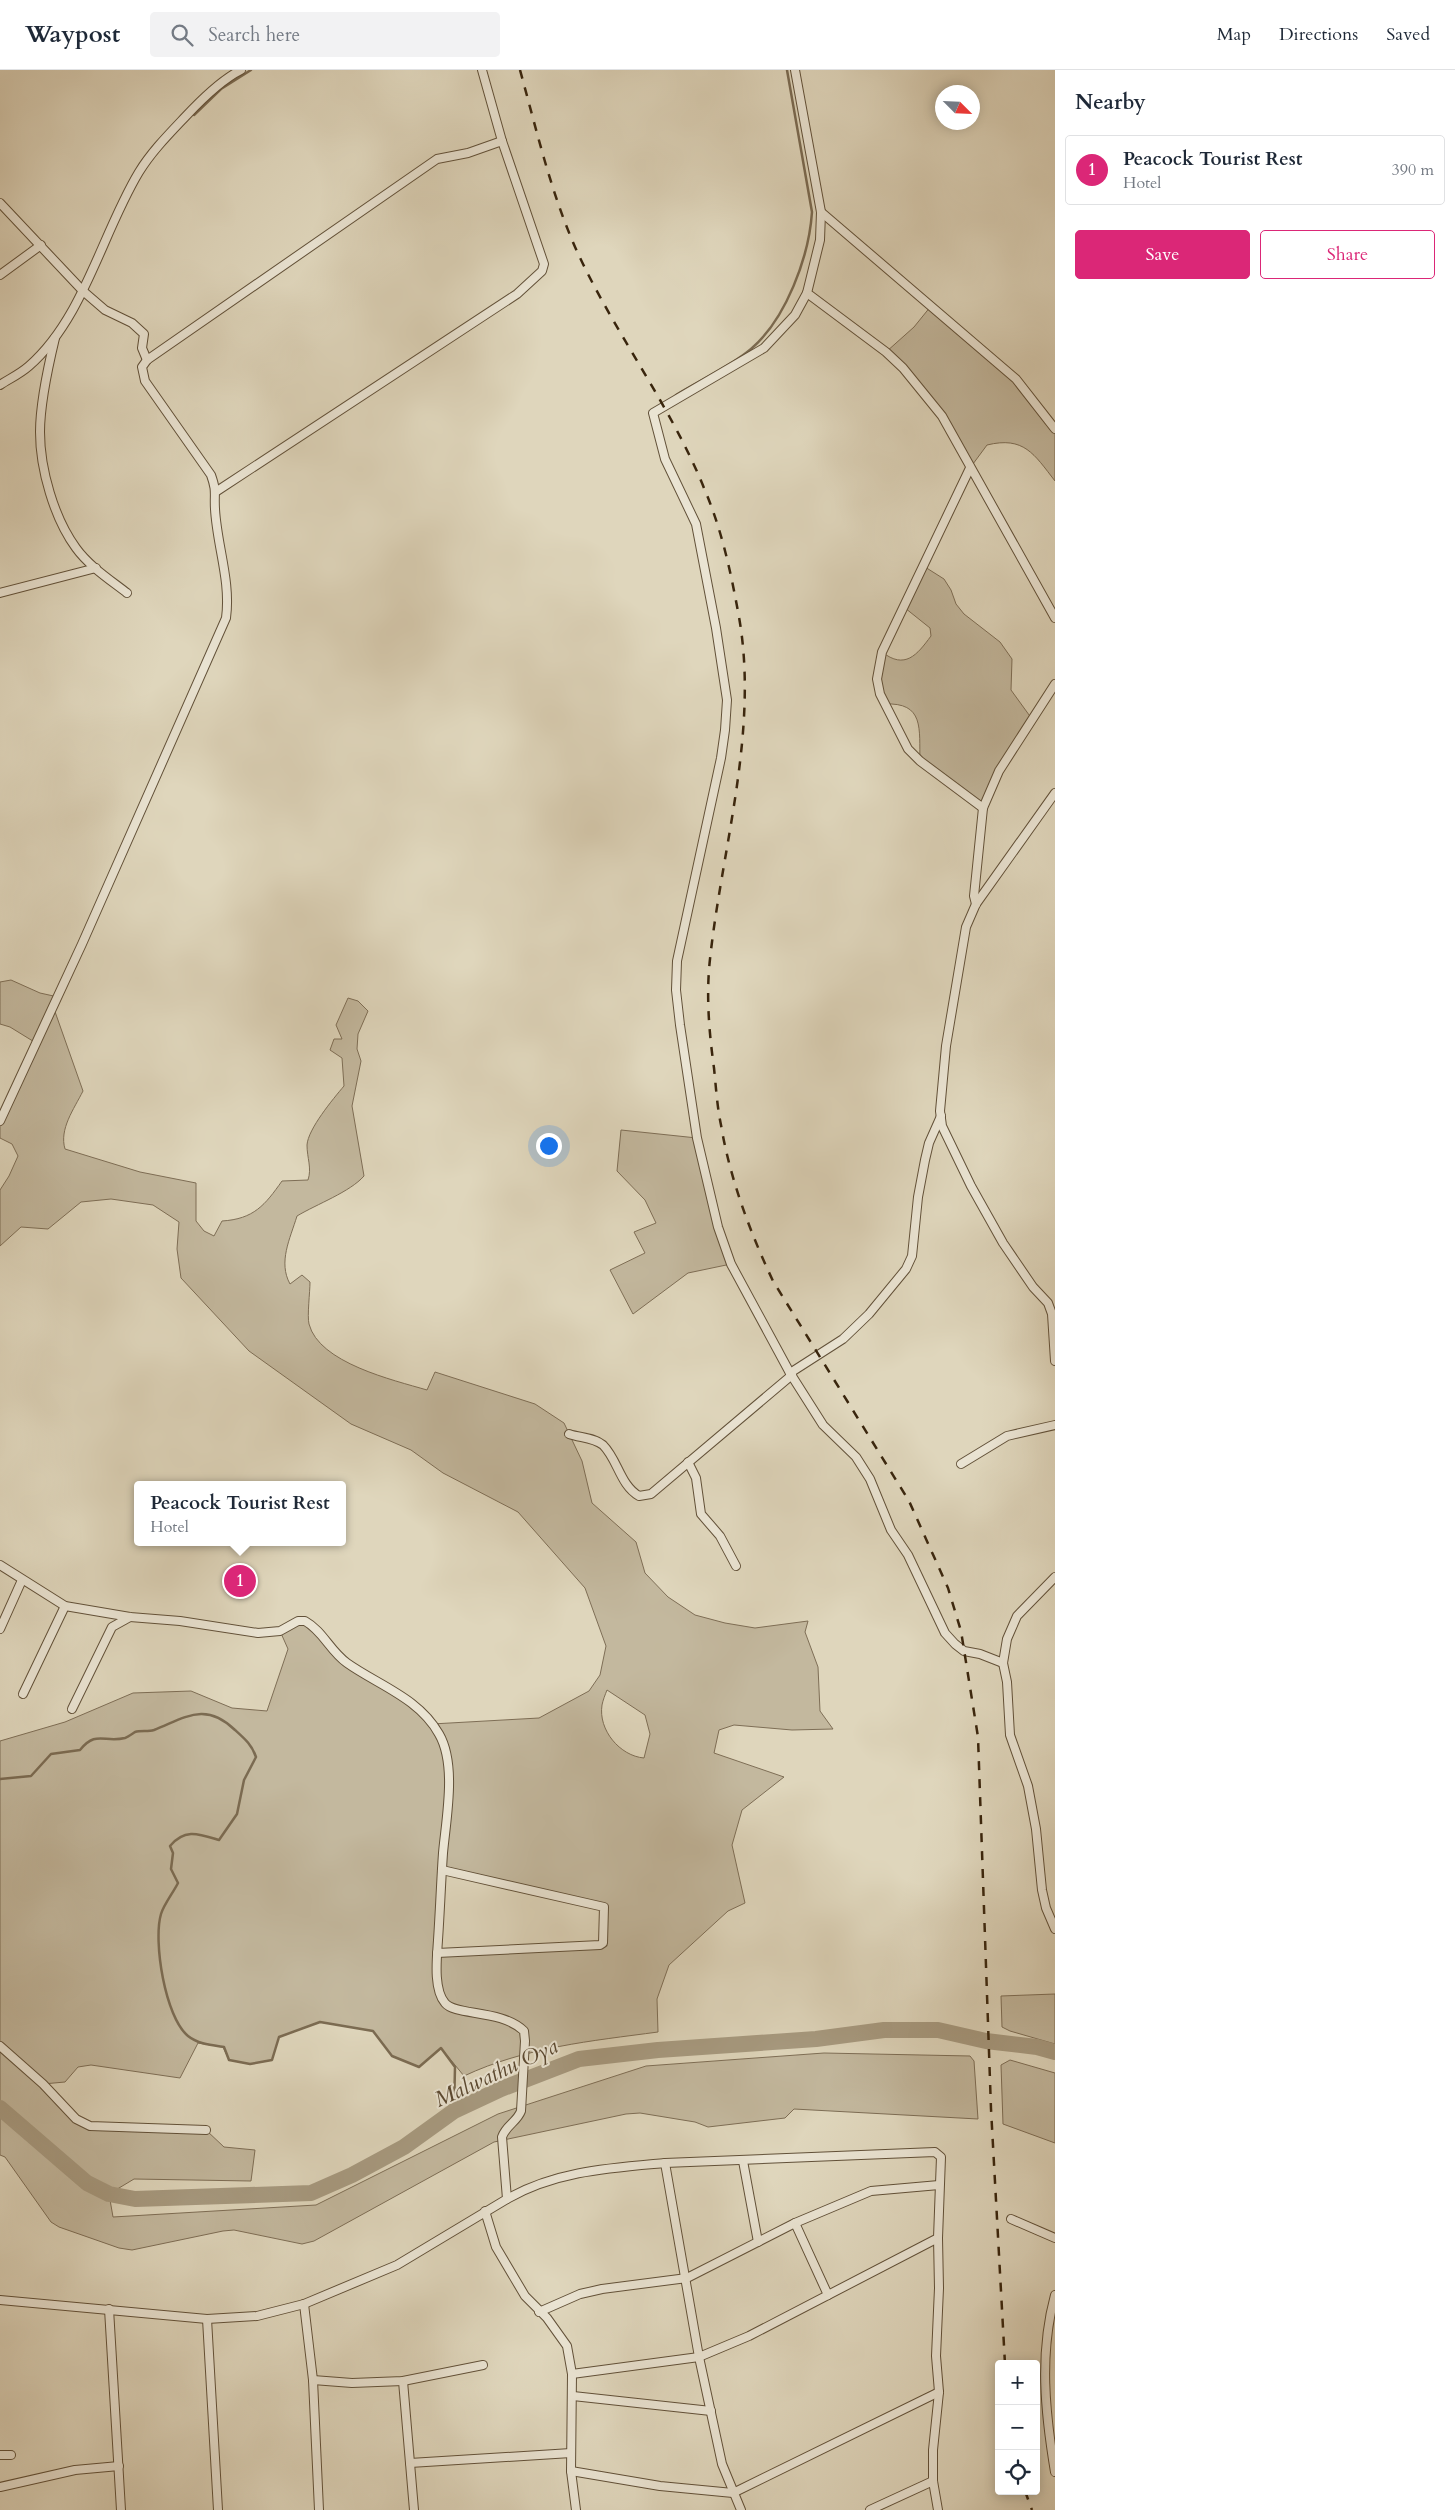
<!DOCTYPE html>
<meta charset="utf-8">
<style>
body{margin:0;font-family:Cardo,serif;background:#f2f2f3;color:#1f2937}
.controls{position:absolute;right:15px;bottom:15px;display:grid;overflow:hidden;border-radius:5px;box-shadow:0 2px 12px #0003}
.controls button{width:45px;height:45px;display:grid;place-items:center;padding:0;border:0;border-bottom:1px solid #e0e1e3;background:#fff;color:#1f2937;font:25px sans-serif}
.compass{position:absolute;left:935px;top:15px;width:45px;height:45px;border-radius:50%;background:#fff;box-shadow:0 2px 12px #0003;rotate:114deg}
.you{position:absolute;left:548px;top:1075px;width:18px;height:18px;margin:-12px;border:4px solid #fff;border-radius:50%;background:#1a73e8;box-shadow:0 0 0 8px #1a73e833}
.badge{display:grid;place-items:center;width:32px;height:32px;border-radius:50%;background:#db2777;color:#fff;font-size:16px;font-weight:700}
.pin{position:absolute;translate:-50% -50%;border:2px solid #fff;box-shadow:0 1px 5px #0006}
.popup{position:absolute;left:134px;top:1411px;width:212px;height:65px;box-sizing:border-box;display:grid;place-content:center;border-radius:5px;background:#fff;filter:drop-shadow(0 1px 4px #0005);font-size:16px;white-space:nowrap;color:#747a83}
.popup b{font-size:19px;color:#1f2937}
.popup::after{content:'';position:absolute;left:50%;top:100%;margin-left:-10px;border:10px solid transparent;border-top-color:#fff}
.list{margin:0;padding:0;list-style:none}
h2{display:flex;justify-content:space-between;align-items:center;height:65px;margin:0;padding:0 20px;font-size:21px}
h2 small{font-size:16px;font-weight:400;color:#747a83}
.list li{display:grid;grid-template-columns:32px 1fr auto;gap:15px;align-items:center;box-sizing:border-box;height:70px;margin:0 10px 10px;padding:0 10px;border:1px solid #e0e1e3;border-radius:5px}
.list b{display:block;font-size:19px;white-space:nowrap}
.list p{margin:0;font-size:16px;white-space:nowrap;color:#747a83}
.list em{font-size:16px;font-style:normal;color:#747a83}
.actions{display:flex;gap:10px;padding:15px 20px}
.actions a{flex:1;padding:11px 0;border:1px solid #db2777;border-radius:5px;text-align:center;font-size:18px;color:#db2777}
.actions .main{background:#db2777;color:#fff}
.icon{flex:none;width:28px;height:28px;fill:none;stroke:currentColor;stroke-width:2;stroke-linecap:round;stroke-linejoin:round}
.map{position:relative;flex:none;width:1055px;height:2440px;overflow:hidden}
header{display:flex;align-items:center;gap:30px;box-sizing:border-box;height:70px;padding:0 25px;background:#fff;border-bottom:1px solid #e0e1e3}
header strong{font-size:24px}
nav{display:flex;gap:28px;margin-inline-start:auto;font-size:18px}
.search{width:350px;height:45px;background:#f2f2f3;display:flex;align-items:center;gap:12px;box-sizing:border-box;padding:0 18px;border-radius:5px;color:#747a83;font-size:19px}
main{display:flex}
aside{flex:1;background:#fff}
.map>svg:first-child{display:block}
.green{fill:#c3b89e;stroke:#7e6e56;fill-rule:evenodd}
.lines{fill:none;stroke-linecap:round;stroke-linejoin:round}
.stream{stroke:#7b6b52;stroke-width:2.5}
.river{stroke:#a79a80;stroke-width:16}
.street-casing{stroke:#625139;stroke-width:10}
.street{stroke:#eae4d3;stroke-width:8}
.rail{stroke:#39250d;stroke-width:2.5;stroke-dasharray:9 9;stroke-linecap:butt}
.labels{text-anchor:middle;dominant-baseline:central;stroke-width:4;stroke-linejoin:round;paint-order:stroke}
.water-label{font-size:22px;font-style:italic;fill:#5a4830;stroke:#eae4d3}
</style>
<header>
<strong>Waypost</strong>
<div class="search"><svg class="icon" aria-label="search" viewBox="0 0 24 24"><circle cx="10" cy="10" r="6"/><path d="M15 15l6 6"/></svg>Search here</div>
<nav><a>Map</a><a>Directions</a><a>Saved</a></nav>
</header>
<main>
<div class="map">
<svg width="1055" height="2440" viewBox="0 0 1055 2440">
<rect width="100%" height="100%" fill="#dfd6bc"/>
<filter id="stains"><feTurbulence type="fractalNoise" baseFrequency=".004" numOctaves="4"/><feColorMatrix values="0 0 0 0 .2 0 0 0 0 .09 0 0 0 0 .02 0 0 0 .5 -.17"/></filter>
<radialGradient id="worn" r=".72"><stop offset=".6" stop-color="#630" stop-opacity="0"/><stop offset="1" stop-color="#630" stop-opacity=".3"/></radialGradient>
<!-- green -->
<g class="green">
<path d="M931 236 1016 309 1055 359V411C1034 384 1024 366 987 375L970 398 942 346 886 282 914 257Z"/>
<path d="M925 497 944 509 951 520 956 534 964 544 1000 572 1012 589 1011 620 1032 649 983 738 920 691C919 659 925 632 884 634L880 624 882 582C905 600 917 585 931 566L930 558 905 538Z"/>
<path d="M11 910 40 923 58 927 53 936 83 1021C74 1039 59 1059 65 1079L140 1102 196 1113V1151L204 1161 214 1166 222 1151C254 1149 265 1135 282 1111L308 1110C312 1098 307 1088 307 1075 308 1059 333 1029 344 1016L342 988 330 980 334 969H342L336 955 348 928 358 931 368 941 358 964 357 979 361 991 352 1036 364 1106C350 1122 317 1134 297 1146 290 1169 278 1192 290 1214L302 1205 310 1212C310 1222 307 1246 309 1254 319 1293 393 1310 427 1320L435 1302 535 1334 564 1353 582 1391 592 1433 636 1472 645 1503 668 1527 695 1545 725 1553 755 1558 808 1551 805 1562 818 1597 820 1641 833 1659 792 1660 734 1655 719 1660 714 1683 784 1707 742 1740 732 1775 745 1833 728 1841 669 1895 657 1929 658 1962C591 1971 526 1977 464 2006L441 1978 419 1997 392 1986 373 1961 320 1952 279 1967 272 1990 250 1994 229 1990 223 1977 198 1973 180 2008 91 1995 78 1997 65 2012 43 2014 76 2049 90 2055 206 2060 224 2077 255 2080 251 2111 134 2109 109 2124 113 2147 316 2135 498 2044 646 1996 824 1983 970 1986 974 1991 978 2049 794 2039 785 2048 708 2057 695 2052 640 2043 626 2044 494 2072 314 2171 302 2174 234 2160 223 2161 132 2180 119 2178 59 2157 51 2152 5 2087 0 2085V1671L65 1652 133 1623 191 1621 232 1638 267 1641 288 1579 280 1561 305 1551 337 1583 381 1611 432 1654 539 1648 589 1621 600 1605 606 1576 585 1518 518 1442 443 1403 411 1380 351 1354 249 1281 181 1208 177 1179 179 1152 153 1135 111 1129 81 1132 48 1159 21 1157 0 1176V1120L9 1106 18 1086 12 1074 0 1068V1051L36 973 10 957 0 954V912ZM607 1620 645 1645 650 1664 644 1688C620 1686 598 1660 602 1635 603 1630 605 1625 607 1620ZM442 1800 604 1837 600 1875 438 1882Z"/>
<polygon points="621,1060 697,1068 731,1194 688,1203 633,1244 610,1200 645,1183 634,1162 656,1153 645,1130 617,1101"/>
<polygon points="1055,1924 1055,1974 1010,1961 1002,1957 1001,1926"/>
<polygon points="1010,1990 1055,2003 1055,2073 1003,2054 1001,1995"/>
</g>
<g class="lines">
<!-- stream -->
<g class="stream">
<polyline points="194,45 221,19 251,0"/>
<path d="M676 325C700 310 730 297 751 279 786 249 809 187 812 142L787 0"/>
<path d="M0 1709 31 1706 51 1684 80 1680C96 1660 104 1673 125 1668 128 1667 132 1664 135 1662 141 1660 148 1662 154 1660 185 1648 205 1631 235 1660 245 1669 252 1675 256 1687L244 1710 237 1744 219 1770C199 1764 185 1758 170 1776L173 1783 171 1799 178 1813C173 1823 164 1834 161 1844 153 1871 165 1947 188 1966 198 1974 210 1975 224 1977L229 1990 250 1994 272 1990 279 1967 320 1952 373 1961 392 1986 419 1997 441 1978 455 1997 454 2041"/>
</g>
<!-- river -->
<polyline class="river" points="0,2038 87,2113 109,2124 135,2129 311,2123 352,2105 404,2077 454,2041 501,2019 579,1989 658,1980 816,1969 884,1960 938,1960 986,1971 1037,1977 1055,1982"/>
<!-- street casing -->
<g class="street-casing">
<g id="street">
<polyline points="795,0 821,142 820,170 807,223 886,282 903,298 942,346 1055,548"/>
<polyline points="0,133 83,221 105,240 132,253 144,264 142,278 147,290"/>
<polyline points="821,142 1016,309 1055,359"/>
<polyline points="0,205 41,175"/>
<polyline points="807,223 795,245 764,278 653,343 665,389 696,454 716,558 727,630 725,660 721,688 677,891 676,920 680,955 697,1068 718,1157 731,1194 790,1303 823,1355 856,1387 870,1409 891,1460 908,1485 945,1563 955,1574 964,1581 980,1584 1003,1593"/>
<path d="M55 268C48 297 40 333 40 362 40 399 54 448 76 478 89 496 109 509 127 523"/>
<path d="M0 315C9 309 20 304 29 296 84 248 102 163 139 102 152 81 169 64 186 46 201 30 221 10 241 0"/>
<polyline points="970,398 882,582 877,609 880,624 908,679 920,691 983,738"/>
<polyline points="217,421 517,224 542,201 544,194 502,71 482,0"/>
<polyline points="0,523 96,498"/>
<polyline points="1055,723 976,834 966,857 946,976 940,1041 942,1056 971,1116 1003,1173 1033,1217 1048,1233 1052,1244 1055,1291"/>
<polyline points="976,834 974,826 983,738 999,701 1055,614"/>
<path d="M0 1051 82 874 226 548C231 511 217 476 215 439 214 423 217 422 211 405L145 311 142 297 147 290 437 89 468 83 502 71"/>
<polyline points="790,1303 843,1269 869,1244 906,1199 912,1186 918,1127 925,1090 929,1073 941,1046"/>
<path d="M569 1364C580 1368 593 1367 603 1375 618 1390 620 1415 639 1426L651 1424 792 1305"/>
<polyline points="688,1392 696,1408 701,1444 720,1466 736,1496"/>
<polyline points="961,1394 1007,1366 1055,1355"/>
<path d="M0 1495 65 1536 130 1547 180 1551 258 1563 280 1561 298 1551H305C323 1561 330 1581 347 1593 378 1615 419 1628 439 1664 457 1695 446 1749 443 1783 441 1812 440 1841 438 1870 437 1887 433 1919 445 1933 455 1946 501 1939 524 1961L525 1971 521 2041C517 2052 506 2055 502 2067L507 2129 397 2195 304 2234 257 2246 207 2249 0 2230"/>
<polyline points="1055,1507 1017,1546 1007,1569 1003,1593 1007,1612 1010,1665 1028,1716 1036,1759 1042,1820 1046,1838 1055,1859"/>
<polyline points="0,1559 22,1510"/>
<polyline points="23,1624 65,1536"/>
<polyline points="72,1639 112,1557 130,1547"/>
<polyline points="437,1883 600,1875 603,1873 604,1837 442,1800"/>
<polyline points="0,1976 43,2014 76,2049 90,2056 206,2060"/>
<polyline points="743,2091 758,2172"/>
<path d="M507 2129C556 2101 610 2098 665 2093L699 2287 722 2394 741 2440"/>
<polyline points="485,2141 496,2177 525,2226 547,2248 567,2276 572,2304 571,2401 576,2440"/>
<polyline points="1011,2149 1055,2168"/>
<polyline points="795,2153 828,2225"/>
<path d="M1055 2225C1039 2284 1045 2342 1055 2402"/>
<polyline points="304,2234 313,2310 319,2440"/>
<polyline points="109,2239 121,2440"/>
<polyline points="539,2242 580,2224 602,2219 687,2208 795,2153 871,2121 939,2115"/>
<polyline points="207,2249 218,2440"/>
<polyline points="572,2304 699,2287 749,2266 938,2168 941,2087 935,2082 665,2093"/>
<polyline points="313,2310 352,2313 403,2311 483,2295"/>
<polyline points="403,2311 414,2440"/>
<polyline points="573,2326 711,2341"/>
<polyline points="0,2385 11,2385"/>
<polyline points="410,2393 571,2383"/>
<polyline points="571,2401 660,2416 733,2423 939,2322"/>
<polyline points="0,2417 75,2400 119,2396"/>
<polyline points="870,2440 933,2411"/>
<polyline points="938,2440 933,2411 933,2380 939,2322 936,2286 939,2218 938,2168"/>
</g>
</g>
<!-- street -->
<use href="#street" class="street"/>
<!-- rail -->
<g class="rail">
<path d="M520 0C538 65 553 133 583 194 620 270 672 339 704 418 722 460 731 503 739 547 759 661 722 777 710 889 706 925 709 962 714 998 716 1017 717 1036 721 1055 730 1109 750 1162 773 1211L909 1431 948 1518 961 1561 978 1667 991 2039 1005 2294"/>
<polyline points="1025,2421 1032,2440"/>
</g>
</g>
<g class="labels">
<!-- water labels -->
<g class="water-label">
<text transform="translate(496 2003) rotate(-25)">Malwathu Oya</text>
</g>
</g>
<rect width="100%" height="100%" filter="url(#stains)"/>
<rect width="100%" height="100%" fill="url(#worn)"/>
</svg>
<div class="controls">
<button>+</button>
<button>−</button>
<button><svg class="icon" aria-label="locate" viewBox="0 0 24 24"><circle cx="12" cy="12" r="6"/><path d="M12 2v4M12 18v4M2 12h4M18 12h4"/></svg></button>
</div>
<svg class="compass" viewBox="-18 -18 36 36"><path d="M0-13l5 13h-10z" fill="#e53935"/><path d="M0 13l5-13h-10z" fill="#747a83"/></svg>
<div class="you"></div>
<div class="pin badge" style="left:240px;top:1511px">1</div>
<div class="popup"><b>Peacock Tourist Rest</b>Hotel</div>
</div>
<aside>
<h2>Nearby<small></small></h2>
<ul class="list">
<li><span class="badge">1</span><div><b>Peacock Tourist Rest</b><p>Hotel</p></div><em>390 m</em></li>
</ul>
<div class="actions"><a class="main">Save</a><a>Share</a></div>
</aside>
</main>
